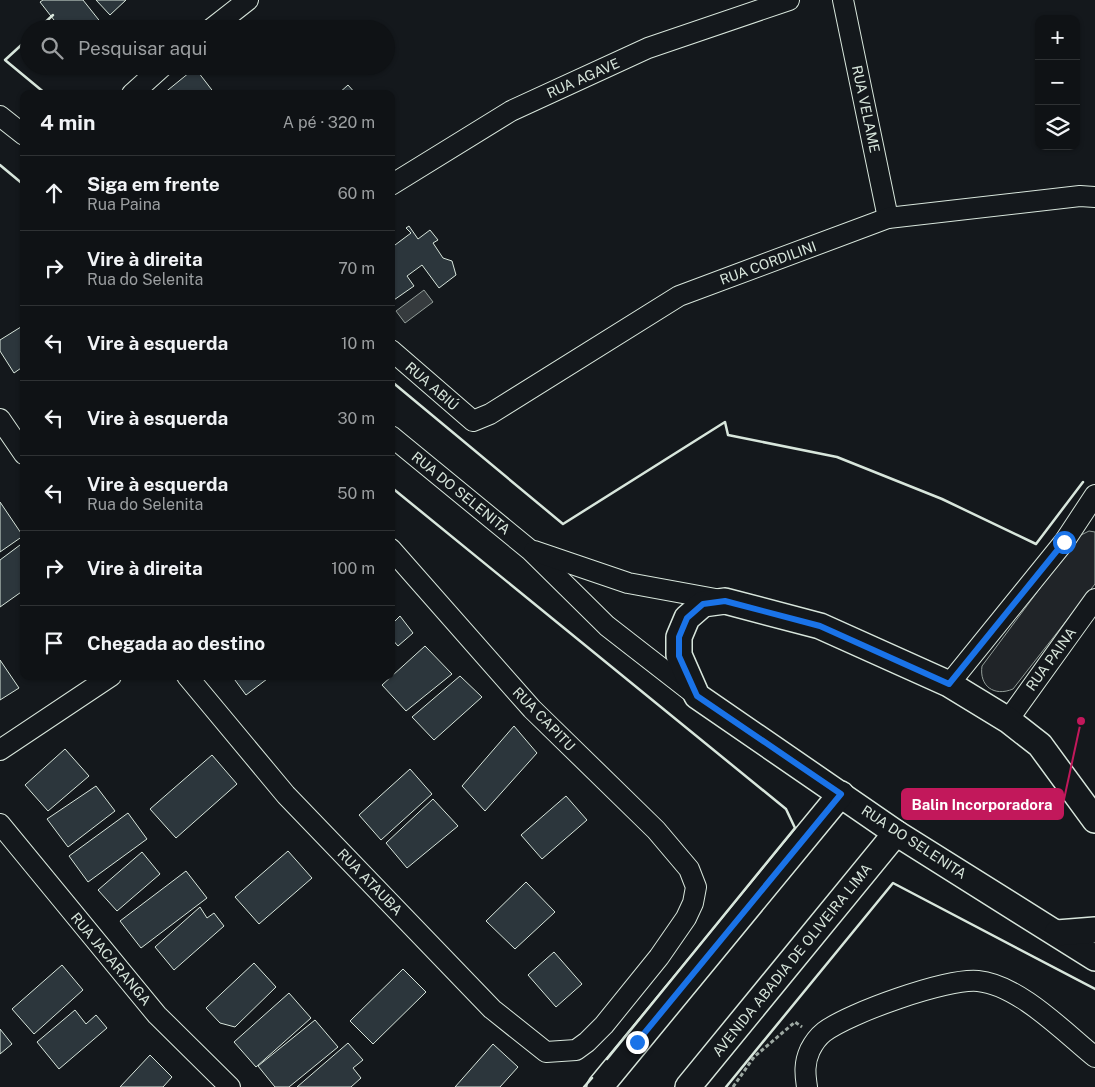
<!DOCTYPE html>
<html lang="pt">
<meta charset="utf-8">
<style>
body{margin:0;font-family:"Public Sans",sans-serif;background:#181b1e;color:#f1f3f6}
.controls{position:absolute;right:15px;top:15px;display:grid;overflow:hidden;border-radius:10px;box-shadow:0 1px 4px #0004}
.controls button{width:45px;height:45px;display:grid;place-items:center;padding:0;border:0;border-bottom:1px solid #2f3234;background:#0f1215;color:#f1f3f6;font:25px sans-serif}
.stop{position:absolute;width:15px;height:15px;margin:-11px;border:4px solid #1a73e8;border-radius:50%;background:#fff}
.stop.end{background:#1a73e8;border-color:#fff;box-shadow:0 1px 5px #0008}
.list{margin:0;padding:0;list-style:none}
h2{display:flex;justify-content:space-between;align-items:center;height:65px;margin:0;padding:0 20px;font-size:21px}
h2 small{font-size:16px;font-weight:400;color:#9b9ea0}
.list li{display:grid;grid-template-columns:32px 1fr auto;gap:15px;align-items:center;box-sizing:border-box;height:75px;padding:0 20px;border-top:1px solid #2f3234}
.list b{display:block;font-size:19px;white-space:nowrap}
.list p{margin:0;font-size:16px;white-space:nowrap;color:#9b9ea0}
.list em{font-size:16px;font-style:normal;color:#9b9ea0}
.icon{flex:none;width:28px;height:28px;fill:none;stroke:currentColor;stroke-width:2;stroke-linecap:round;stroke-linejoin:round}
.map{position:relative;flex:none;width:1095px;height:1087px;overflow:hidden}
.search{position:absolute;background:#0f1215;box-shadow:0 1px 4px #0004;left:20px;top:20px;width:375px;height:55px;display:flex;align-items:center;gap:12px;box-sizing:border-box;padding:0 18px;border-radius:28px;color:#9b9ea0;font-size:19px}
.panel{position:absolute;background:#0f1215;box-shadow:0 1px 4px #0004;left:20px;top:90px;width:375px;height:590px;border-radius:10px}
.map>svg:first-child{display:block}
.green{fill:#202428;stroke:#939e99}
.water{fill:#363b3e;stroke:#939e99}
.building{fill:#2c363c;stroke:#d8e6dc}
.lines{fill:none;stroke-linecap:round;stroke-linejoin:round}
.minor-casing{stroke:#d8e6dc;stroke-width:22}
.tertiary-casing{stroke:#d8e6dc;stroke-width:28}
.path{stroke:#9da8a2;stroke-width:3;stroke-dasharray:4 2.5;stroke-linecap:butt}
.minor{stroke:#14181c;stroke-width:20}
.tertiary{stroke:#14181c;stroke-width:25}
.wall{stroke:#d8e6dc;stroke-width:2.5}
.route{stroke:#1a73e8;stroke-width:6}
.labels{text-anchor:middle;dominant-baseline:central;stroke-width:4;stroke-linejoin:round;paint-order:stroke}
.street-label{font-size:14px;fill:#d8e6dc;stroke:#14181c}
.leader{fill:none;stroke:#c2185b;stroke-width:2}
.callout-dot{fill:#c2185b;stroke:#14181c;stroke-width:2}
.callout{fill:#c2185b;stroke:#c2185b;stroke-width:2}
.callout-label{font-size:15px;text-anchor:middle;font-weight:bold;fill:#fff}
</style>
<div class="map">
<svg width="1095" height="1087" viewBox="0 0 1095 1087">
<rect width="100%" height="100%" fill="#14181c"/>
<!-- green -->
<path class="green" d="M1089 531 1095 532V584L1013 689C994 697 979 686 982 666L1079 536Z"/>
<!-- water -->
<polygon class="water" points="424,290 433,302 405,323 396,311"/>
<!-- building -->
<g class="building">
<polygon points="43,0 83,0 106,29 61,29 40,2"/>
<polygon points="96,0 126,0 110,15"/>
<polygon points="195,68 215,94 163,94"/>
<polygon points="348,85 356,94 338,94"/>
<polygon points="409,226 418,239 430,230 438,240 433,243 443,258 452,261 456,275 439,288 422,265 407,276 414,286 391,302 391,248 411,233 406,228"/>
<polygon points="24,325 24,366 14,373 0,351 0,340"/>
<polygon points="0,502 23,536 0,552"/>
<polygon points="24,542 24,590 0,607 0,560"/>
<polygon points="400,616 413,633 398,646 391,638 391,625"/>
<polygon points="425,646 452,674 406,711 382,685"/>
<polygon points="0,660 19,688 0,700"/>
<polygon points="232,676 271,676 246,695"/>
<polygon points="460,676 482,697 434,740 412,717"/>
<polygon points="514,726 537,753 485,811 462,786"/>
<polygon points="65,749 89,776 48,811 25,785"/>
<polygon points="212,755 237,784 176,838 150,809"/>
<polygon points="410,769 432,794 381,840 359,815"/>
<polygon points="96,786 115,811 68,847 47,819"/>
<polygon points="566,796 587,820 542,859 521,835"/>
<polygon points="433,799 458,826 407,868 386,843"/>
<polygon points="128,813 147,839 88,882 69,856"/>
<polygon points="288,851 312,878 259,924 235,897"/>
<polygon points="142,852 160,874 117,911 98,890"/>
<polygon points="186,871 207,898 141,948 120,921"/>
<polygon points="526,882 555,912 515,949 486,921"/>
<polygon points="200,907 207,918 214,913 224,926 174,970 155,947"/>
<polygon points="554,952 582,984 556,1007 528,975"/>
<polygon points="254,963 276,987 235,1027 220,1023 206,1008"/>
<polygon points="62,965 83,990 34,1034 12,1009"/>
<polygon points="403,969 426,992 373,1044 350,1021"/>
<polygon points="289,993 311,1018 256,1067 234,1042"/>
<polygon points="75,1010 86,1024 96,1015 107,1028 59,1069 37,1042"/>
<polygon points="315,1020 338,1047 289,1087 275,1087 258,1066"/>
<polygon points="0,1029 12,1044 0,1054"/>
<polygon points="348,1043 363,1060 353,1068 361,1078 351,1087 297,1087"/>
<polygon points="493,1044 518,1067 500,1087 455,1087"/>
<polygon points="150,1055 172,1077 163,1087 120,1087"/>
</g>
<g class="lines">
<!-- minor casing -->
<g class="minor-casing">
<g id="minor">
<polyline points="843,0 888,218"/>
<polyline points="211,29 248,0"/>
<polyline points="132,94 163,66"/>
<polyline points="0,116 24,135"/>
<polyline points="391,185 511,111 648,48 789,0"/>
<polyline points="391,350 473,421 490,414 679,296 888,218 1080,196 1095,197"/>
<polyline points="0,419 24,454"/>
<polyline points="391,436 530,550 607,626 697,696"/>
<polyline points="534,551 628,583 721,600"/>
<polyline points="187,676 286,795 492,1009 546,1052 576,1050 587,1042 604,1025 659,957 686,918 693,903 696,887 689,869 656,830 532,709 391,549"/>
<polyline points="949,684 1064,542 1095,495"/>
<polyline points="1008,720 1095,599"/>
<polyline points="0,750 111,676"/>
<polyline points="0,824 157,1015 230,1087"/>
<path d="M807 1087C805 1074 804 1063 810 1050 813 1044 819 1036 824 1032 849 1013 947 978 978 981 1019 985 1064 1032 1095 1057"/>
</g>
</g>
<!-- tertiary casing -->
<g class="tertiary-casing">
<g id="tertiary">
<polyline points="1095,820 1040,745 1008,720 949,684 820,626 725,601 703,604 687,618 679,637 679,655 697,696 896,833 1095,958"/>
<polyline points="1057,933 1095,930"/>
<polyline points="600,1087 841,794"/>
<polyline points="688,1087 896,833"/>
</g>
</g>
<!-- path -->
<polyline class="path" points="733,1087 754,1057 795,1022 802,1027"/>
<!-- minor -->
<use href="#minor" class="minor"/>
<!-- tertiary -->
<use href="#tertiary" class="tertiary"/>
<!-- wall -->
<g class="wall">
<polyline points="38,29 53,15"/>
<polyline points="29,38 5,60 46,94"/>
<polyline points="0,165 24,185"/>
<polyline points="391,381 563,524 725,422 728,435 837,457 942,499 1036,544 1083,482"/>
<polyline points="391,487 786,809 795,828 607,1059"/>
<polyline points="584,1087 592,1078"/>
<polyline points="726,1087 893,883 1095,989"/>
</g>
</g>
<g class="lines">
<!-- route -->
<polyline class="route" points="637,1042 841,794 697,696 679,656 679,637 687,618 703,604 725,601 820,626 949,684 1064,542"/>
</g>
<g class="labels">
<!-- street labels -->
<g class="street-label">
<text transform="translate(583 78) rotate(-24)">RUA AGAVE</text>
<text transform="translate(866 109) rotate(78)">RUA VELAME</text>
<text transform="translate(768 263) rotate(-20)">RUA CORDILINI</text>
<text transform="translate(432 386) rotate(41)">RUA ABIÚ</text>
<text transform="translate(461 493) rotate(39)">RUA DO SELENITA</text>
<text transform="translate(1051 659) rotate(-54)">RUA PAINA</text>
<text transform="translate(544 719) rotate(46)">RUA CAPITU</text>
<text transform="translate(914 842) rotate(33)">RUA DO SELENITA</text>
<text transform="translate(370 882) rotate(46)">RUA ATAUBA</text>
<text transform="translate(111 959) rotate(50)">RUA JACARANGA</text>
<text transform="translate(792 960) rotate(-51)">AVENIDA ABADIA DE OLIVEIRA LIMA</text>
</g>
</g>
<!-- callouts -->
<path class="leader" d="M1081 721L1063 804"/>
<circle class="callout-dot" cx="1081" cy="721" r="5"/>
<rect class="callout" x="902" y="789" width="161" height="30" rx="5"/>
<g class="callout-label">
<text x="982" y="810">Balin Incorporadora</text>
</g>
</svg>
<div class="controls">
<button>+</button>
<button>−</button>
<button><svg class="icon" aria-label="layers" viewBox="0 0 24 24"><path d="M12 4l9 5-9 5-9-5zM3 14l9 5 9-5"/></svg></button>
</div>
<div class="stop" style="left:1064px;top:542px"></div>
<div class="stop end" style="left:637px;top:1042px"></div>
<div class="search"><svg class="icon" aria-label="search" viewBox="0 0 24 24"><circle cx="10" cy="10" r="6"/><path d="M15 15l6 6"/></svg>Pesquisar aqui</div>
<section class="panel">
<h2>4 min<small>A pé · 320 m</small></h2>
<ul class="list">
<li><svg class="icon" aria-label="ahead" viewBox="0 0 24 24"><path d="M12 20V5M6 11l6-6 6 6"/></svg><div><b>Siga em frente</b><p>Rua Paina</p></div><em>60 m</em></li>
<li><svg class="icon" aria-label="right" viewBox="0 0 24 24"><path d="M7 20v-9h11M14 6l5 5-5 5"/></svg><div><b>Vire à direita</b><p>Rua do Selenita</p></div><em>70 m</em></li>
<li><svg class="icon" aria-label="left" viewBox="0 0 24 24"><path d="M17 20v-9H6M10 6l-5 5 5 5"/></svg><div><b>Vire à esquerda</b></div><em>10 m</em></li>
<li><svg class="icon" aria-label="left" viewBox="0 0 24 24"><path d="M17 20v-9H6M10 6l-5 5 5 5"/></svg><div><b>Vire à esquerda</b></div><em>30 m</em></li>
<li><svg class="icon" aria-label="left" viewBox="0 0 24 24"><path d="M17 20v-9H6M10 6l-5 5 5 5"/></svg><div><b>Vire à esquerda</b><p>Rua do Selenita</p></div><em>50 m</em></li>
<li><svg class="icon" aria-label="right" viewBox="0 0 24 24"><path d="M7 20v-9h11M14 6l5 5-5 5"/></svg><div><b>Vire à direita</b></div><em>100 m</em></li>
<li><svg class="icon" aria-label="arrive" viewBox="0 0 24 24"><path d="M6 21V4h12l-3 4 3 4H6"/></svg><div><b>Chegada ao destino</b></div></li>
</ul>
</section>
</div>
